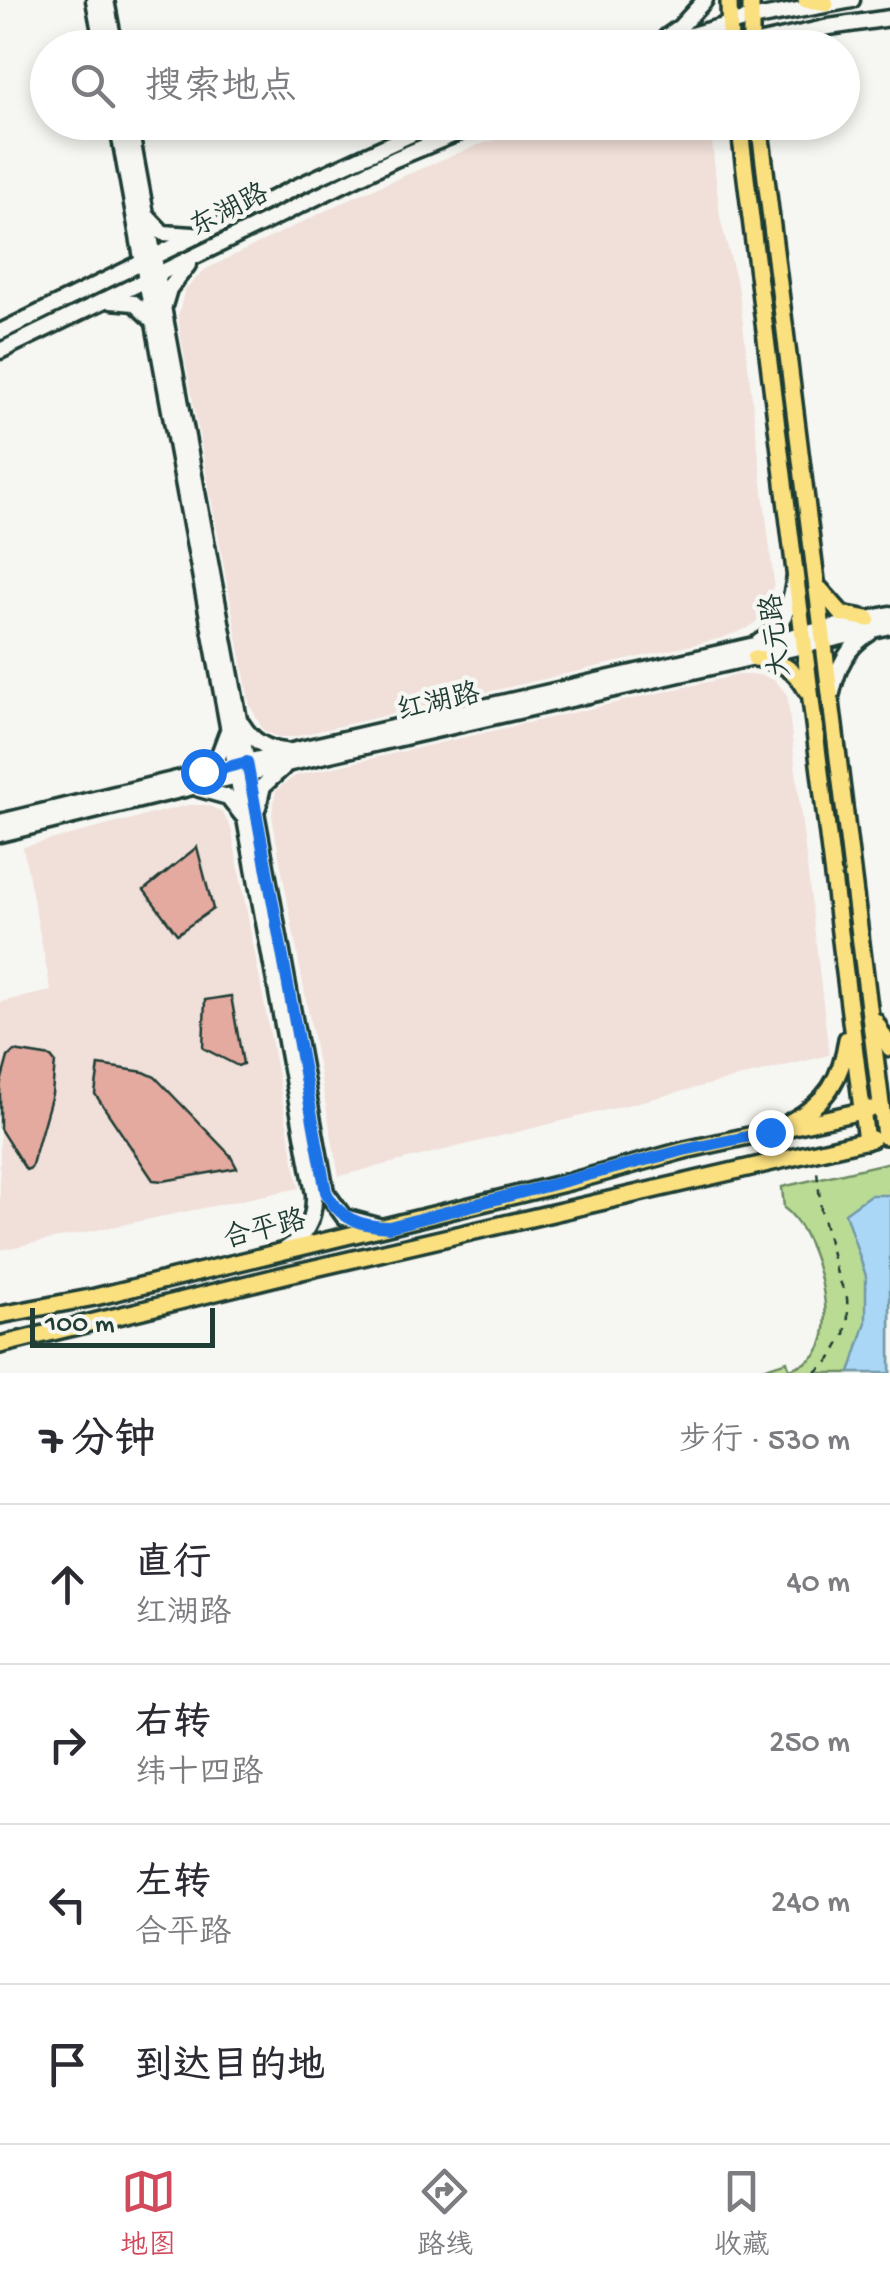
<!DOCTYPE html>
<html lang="zh">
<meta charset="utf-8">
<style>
body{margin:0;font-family:"Gochi Hand","LXGW WenKai TC",sans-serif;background:#f7f7f7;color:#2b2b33}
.scale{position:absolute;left:30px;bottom:25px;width:185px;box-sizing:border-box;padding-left:10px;border:5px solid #1f3d34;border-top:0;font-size:28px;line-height:35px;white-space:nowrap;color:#1f3d34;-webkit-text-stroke:8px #f6f6f2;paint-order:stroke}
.stop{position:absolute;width:30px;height:30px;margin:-22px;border:8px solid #1a73e8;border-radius:50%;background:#fff}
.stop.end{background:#1a73e8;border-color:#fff;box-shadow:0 2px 10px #0008}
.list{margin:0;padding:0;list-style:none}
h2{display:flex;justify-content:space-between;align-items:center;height:130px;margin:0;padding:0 40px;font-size:42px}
h2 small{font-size:32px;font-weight:400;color:#7c7c81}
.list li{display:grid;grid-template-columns:65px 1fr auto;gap:30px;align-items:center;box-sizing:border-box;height:160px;padding:0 40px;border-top:2px solid #e1e1e2}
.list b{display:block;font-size:38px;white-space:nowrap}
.list p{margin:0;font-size:32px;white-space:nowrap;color:#7c7c81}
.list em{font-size:32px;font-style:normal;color:#7c7c81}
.icon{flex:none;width:55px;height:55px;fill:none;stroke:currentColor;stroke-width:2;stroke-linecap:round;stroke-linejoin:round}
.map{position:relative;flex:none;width:890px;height:1373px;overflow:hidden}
.search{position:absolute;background:#fff;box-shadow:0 5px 15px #0003;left:30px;right:30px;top:30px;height:110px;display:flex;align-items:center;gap:25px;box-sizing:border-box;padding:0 35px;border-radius:55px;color:#7c7c81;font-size:38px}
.sheet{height:770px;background:#fff}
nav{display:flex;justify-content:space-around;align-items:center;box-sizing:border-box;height:140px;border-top:2px solid #e1e1e2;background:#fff;font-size:28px;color:#7c7c81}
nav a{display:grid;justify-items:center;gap:5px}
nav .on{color:#d1495b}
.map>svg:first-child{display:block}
.built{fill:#f1dfd9}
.green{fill:#badb94;stroke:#6c8c64;stroke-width:2.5}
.water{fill:#abd7f7;stroke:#7399a9;stroke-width:2.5}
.building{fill:#e4aaa0;stroke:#1f3d34;stroke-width:2.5}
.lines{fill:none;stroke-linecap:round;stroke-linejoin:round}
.secondary-casing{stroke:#1f3d34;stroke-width:21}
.primary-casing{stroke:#1f3d34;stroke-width:22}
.path{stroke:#1f3d34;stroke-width:2.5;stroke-dasharray:8 8;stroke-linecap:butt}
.secondary{stroke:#f6f6f2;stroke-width:14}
.primary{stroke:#fbe080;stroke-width:15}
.route{stroke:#1a73e8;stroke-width:12}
.labels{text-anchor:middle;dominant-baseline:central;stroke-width:9;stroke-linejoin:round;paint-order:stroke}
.street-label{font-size:28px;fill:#1f3d34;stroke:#f6f6f2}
</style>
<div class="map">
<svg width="890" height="1373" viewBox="0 0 890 1373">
<rect width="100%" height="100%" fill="#f6f6f2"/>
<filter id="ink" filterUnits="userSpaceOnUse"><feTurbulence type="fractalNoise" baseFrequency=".01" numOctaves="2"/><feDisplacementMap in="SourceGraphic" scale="20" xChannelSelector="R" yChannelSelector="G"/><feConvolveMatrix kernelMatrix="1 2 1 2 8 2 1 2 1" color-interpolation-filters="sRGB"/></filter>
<g filter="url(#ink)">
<!-- built -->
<g class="built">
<polygon points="554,123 710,123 720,218 739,291 774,583 768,612 748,628 722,638 292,737 278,737 263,730 250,706 180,332 178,316 185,289 206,269 358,195 478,145"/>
<polygon points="738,675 759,675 775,680 787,695 829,1055 339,1176 274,828 272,814 276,790 295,776"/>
<polygon points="188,805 207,805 222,812 231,828 299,1188 0,1250 0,1002 51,991 23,847"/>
</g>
<!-- green -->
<path class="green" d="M890 1162V1373H750L787 1361 789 1369C802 1365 814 1360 820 1347 837 1315 813 1228 784 1208L782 1187Z"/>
<!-- water -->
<polygon class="water" points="870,1195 890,1195 890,1373 850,1373 866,1322 866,1276 845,1213"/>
<!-- building -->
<g class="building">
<polygon points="197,847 213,909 177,934 144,890"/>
<polygon points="231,996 243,1064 238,1066 203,1048 205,1000"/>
<polygon points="14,1051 51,1057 55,1062 52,1094 31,1168 26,1170 0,1129 0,1086 8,1057"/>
<polygon points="99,1065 144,1072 155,1077 230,1155 237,1168 163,1181 153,1180 95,1094"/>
</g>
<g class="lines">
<!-- secondary casing -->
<g class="secondary-casing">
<g id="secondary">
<polyline points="94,0 103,48"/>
<polyline points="106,0 115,48"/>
<polyline points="666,37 680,27 705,0"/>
<polyline points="646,48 740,21 852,0"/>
<polyline points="735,48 829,27 890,18"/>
<path d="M117 122 314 1194C315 1221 305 1237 283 1251"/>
<polyline points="129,122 326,1192 344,1217 378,1226"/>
<polyline points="148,217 163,233 193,235"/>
<polyline points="111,301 134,303 152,320"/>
<polyline points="164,306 169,289 188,265"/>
<polyline points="0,332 294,188 438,122"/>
<polyline points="0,351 395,159 484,122"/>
<path d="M759 642C782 628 790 608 794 581"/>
<path d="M832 693C838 666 847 647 870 633"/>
<path d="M242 724C252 741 266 749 285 751"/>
<polyline points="201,772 218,757 227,733"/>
<polyline points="199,789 228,797 242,815"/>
<polyline points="258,807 263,786 283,768"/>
<polyline points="0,822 296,750 890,614"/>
<polyline points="0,834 291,763 890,626"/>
</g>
</g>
<!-- primary casing -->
<g class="primary-casing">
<g id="primary">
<polyline points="729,0 730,48"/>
<polyline points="751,0 751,48"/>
<polyline points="806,0 826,4"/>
<polyline points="739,122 866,1141"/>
<polyline points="759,122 885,1136"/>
<polyline points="820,589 842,614 868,619"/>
<path d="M755 658C780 661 795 668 807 691"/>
<polyline points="875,1021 890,1048"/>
<path d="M790 1122C826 1103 842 1078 847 1039"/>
<polyline points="0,1315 95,1297 573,1181 685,1150 871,1109"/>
<polyline points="0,1345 289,1274 872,1139"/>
</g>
</g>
<!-- path -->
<polyline class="path" points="815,1373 831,1359 845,1334 848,1317 847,1298 837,1274 821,1210 817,1171"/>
<!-- secondary -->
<use href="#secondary" class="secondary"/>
<!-- primary -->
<use href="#primary" class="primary"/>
</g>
</g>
<g class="lines" filter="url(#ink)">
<!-- route -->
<path class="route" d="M203 771 194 776 247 762 326 1192C339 1219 360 1226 389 1227L684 1150 770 1132"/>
</g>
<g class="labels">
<!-- street labels -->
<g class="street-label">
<text transform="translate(230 212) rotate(-27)">东湖路</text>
<text transform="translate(778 635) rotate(-97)">大元路</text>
<text transform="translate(439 704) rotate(-13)">红湖路</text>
<text transform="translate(265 1231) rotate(-14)">合平路</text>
</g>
</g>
</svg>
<div class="scale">100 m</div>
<div class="stop" style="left:203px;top:771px"></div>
<div class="stop end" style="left:770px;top:1132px"></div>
<div class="search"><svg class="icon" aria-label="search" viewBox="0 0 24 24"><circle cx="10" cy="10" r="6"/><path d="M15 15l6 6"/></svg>搜索地点</div>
</div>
<section class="sheet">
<h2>7 分钟<small>步行 · 530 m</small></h2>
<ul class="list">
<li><svg class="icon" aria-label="ahead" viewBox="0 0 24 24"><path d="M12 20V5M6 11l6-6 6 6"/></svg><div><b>直行</b><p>红湖路</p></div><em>40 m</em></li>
<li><svg class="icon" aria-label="right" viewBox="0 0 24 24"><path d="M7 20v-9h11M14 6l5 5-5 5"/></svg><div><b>右转</b><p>纬十四路</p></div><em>250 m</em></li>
<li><svg class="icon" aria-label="left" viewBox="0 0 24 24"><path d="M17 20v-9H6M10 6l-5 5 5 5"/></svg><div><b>左转</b><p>合平路</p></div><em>240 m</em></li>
<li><svg class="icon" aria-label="arrive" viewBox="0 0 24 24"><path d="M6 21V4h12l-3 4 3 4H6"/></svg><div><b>到达目的地</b></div></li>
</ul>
</section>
<nav>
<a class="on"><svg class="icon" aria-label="map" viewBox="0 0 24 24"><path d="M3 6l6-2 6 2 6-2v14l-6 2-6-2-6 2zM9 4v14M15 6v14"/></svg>地图</a>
<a><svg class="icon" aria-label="directions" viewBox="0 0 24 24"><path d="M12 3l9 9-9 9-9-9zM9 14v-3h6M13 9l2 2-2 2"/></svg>路线</a>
<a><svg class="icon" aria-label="saved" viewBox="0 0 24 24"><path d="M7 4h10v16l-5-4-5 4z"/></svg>收藏</a>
</nav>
